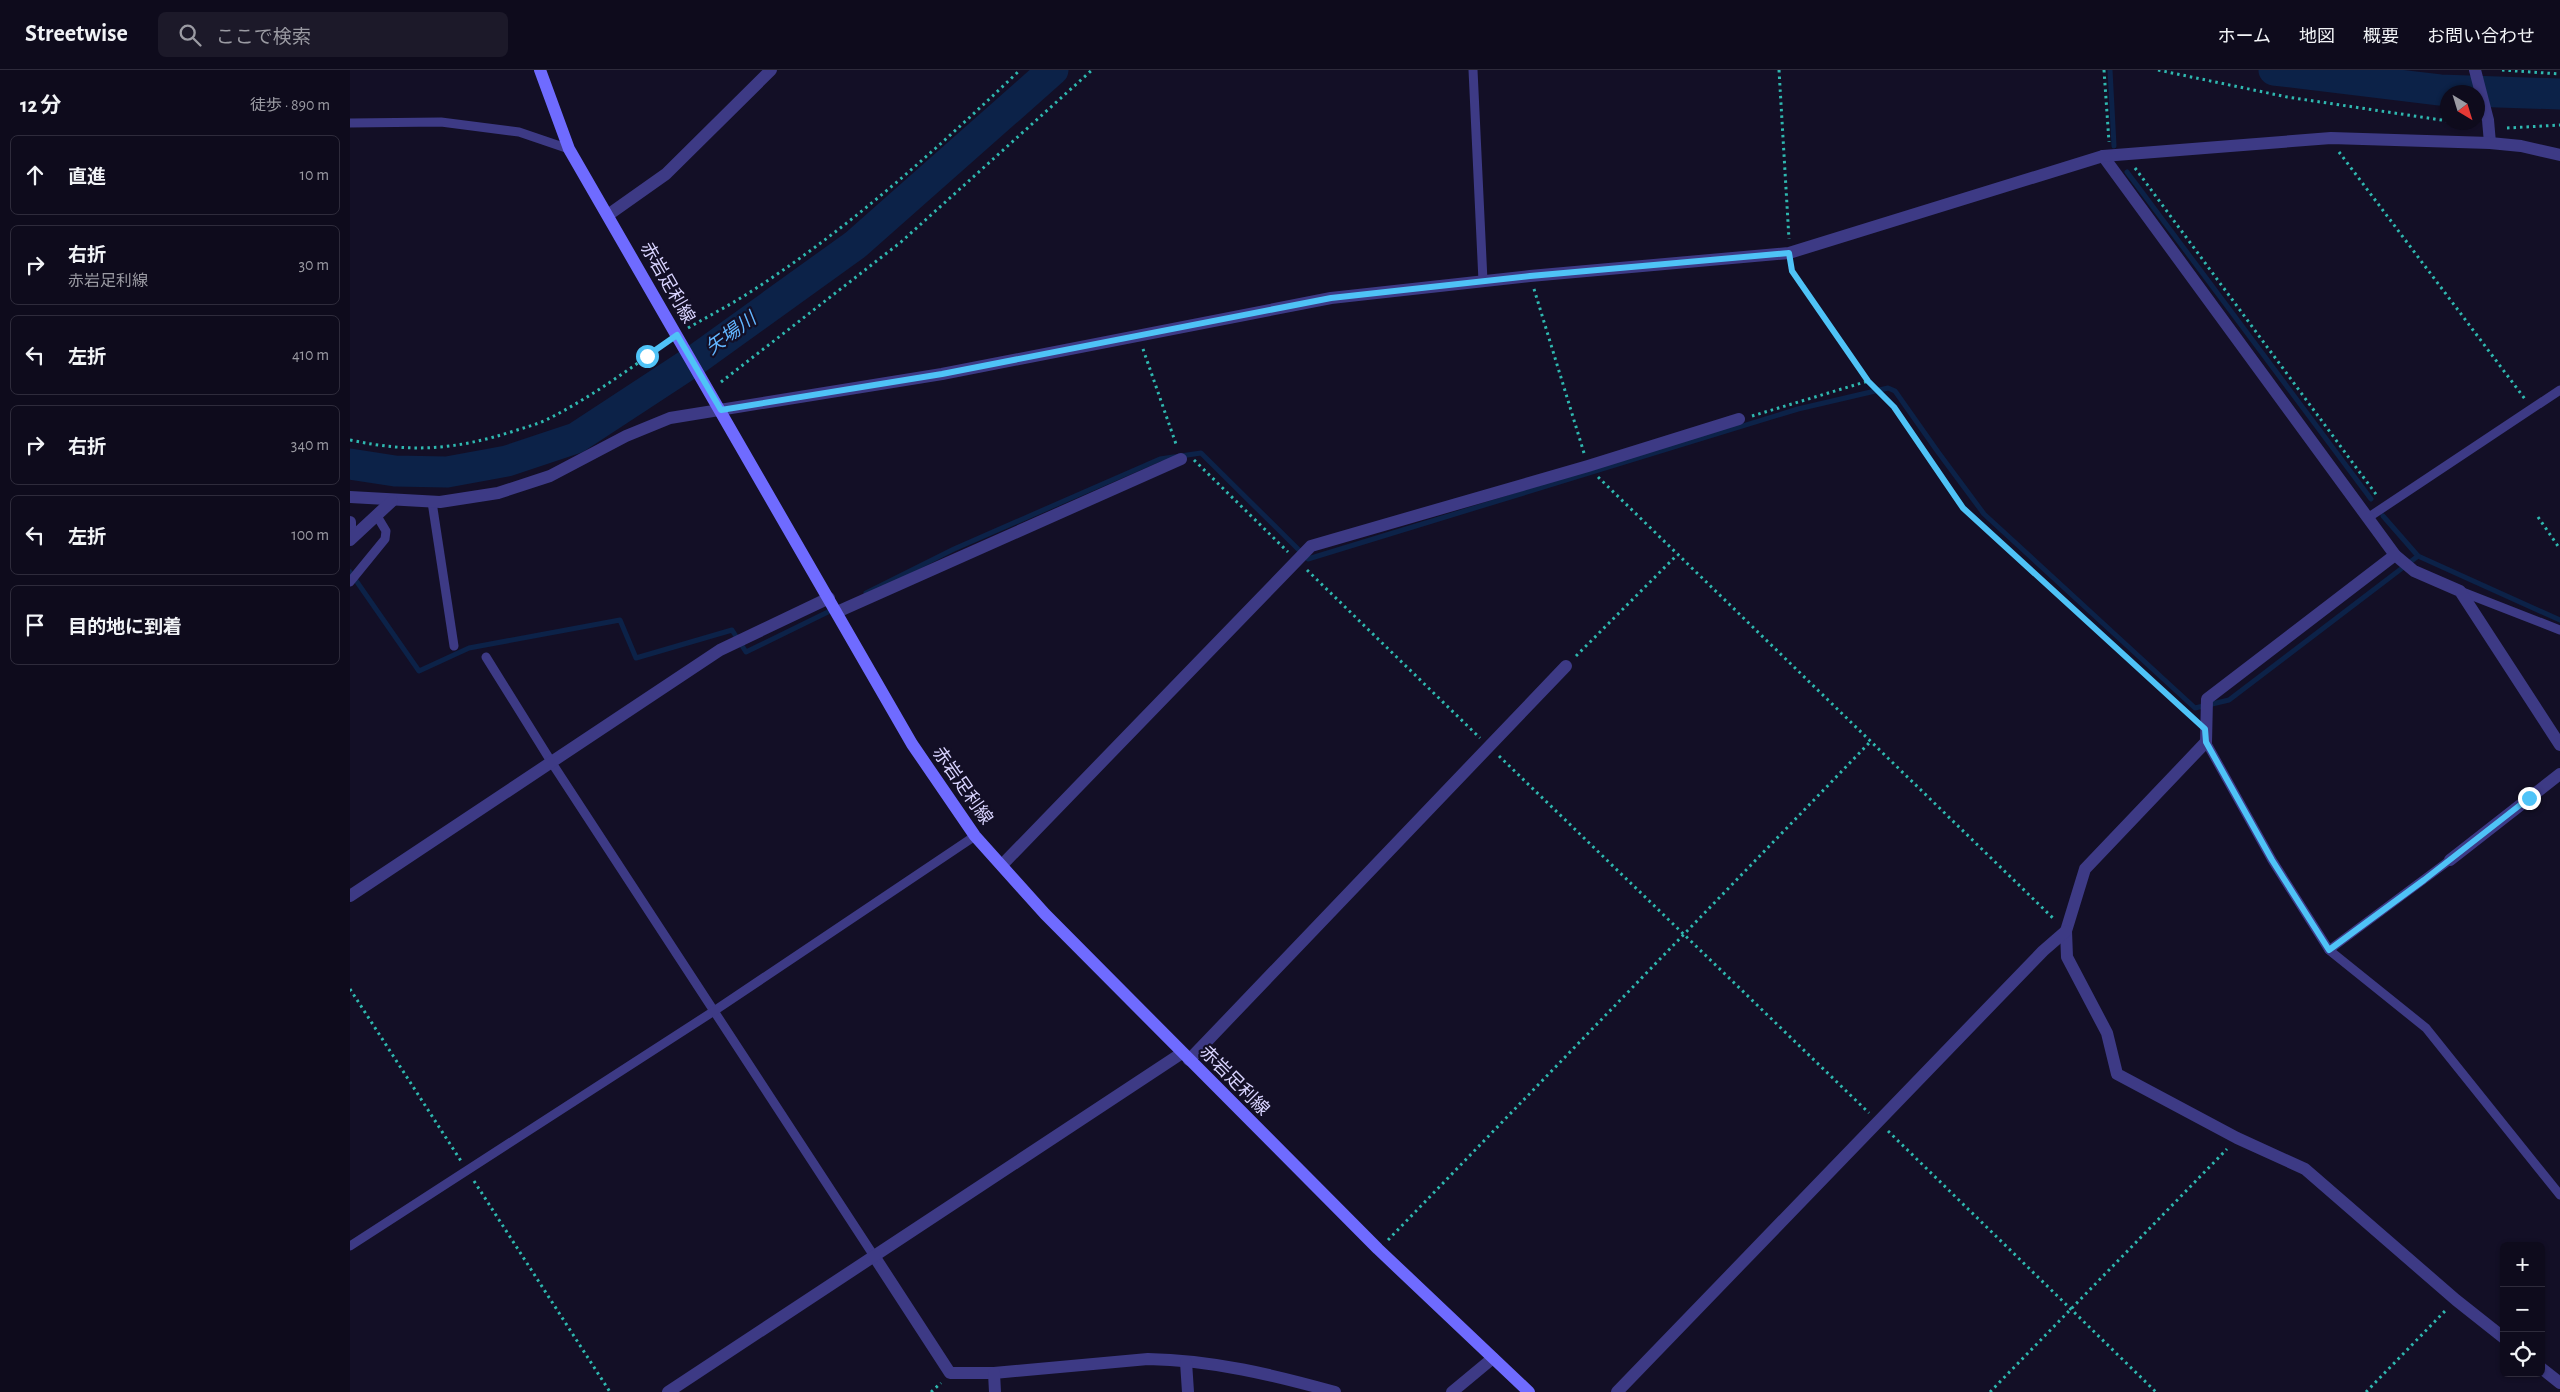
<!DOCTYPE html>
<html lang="ja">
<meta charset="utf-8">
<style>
body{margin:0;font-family:"Alegreya Sans","Noto Sans JP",sans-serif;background:#1c1929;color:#f1f3f6}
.controls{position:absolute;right:15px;bottom:15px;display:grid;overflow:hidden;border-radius:8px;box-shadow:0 1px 4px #0004}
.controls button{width:45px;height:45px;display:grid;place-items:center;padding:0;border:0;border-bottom:1px solid #2e2b3b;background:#0e0b1c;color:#f1f3f6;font:25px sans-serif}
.compass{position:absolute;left:2090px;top:15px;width:45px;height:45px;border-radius:50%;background:#0e0b1c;box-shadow:0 1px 4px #0004;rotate:142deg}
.stop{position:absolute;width:15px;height:15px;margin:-11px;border:4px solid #4fc3f7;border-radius:50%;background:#fff}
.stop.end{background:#4fc3f7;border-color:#fff;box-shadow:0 1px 5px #0008}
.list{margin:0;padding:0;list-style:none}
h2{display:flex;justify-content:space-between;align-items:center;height:65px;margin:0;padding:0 20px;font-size:21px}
h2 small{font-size:16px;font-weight:400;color:#9b9ba3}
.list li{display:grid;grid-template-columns:32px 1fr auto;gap:15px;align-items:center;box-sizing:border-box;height:80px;margin:0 10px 10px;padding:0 10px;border:1px solid #2e2b3b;border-radius:8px}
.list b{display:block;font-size:19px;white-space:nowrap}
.list p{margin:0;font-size:16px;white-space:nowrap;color:#9b9ba3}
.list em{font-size:16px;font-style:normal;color:#9b9ba3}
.icon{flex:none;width:28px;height:28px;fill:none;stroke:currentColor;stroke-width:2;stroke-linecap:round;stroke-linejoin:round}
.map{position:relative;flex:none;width:2210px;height:1322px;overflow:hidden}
header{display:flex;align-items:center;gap:30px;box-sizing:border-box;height:70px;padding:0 25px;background:#0e0b1c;border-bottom:1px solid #2e2b3b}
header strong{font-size:24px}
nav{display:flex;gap:28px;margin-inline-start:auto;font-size:18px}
.search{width:350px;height:45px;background:#1c1929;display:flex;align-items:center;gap:12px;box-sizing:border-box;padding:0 18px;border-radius:8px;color:#9b9ba3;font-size:19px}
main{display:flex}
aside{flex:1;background:#0e0b1c}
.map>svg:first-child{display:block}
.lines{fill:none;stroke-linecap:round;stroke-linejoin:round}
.stream{stroke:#0c2248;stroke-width:5}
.river{stroke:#0c2248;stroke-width:31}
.path{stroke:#2fb8b0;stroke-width:3;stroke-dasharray:2.5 4;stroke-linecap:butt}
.service{stroke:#3d3a85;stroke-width:9}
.minor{stroke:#3d3a85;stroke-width:12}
.tertiary{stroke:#3d3a85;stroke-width:12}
.secondary{stroke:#6f6bff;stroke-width:12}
.route{stroke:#4fc3f7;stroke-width:6}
.labels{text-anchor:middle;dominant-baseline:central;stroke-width:4.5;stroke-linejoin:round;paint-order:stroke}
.street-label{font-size:18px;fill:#d9d4ff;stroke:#130f26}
.water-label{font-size:19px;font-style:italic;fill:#62b6ff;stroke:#130f26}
</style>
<header>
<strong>Streetwise</strong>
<div class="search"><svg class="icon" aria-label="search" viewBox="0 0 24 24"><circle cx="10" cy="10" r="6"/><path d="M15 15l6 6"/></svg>ここで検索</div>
<nav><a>ホーム</a><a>地図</a><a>概要</a><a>お問い合わせ</a></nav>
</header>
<main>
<aside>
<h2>12 分<small>徒歩 · 890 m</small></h2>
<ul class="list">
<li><svg class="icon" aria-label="ahead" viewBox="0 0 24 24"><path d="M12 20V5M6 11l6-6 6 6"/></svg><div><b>直進</b></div><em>10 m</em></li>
<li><svg class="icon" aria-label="right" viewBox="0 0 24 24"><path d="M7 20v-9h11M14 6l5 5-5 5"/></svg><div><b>右折</b><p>赤岩足利線</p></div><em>30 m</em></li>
<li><svg class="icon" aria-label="left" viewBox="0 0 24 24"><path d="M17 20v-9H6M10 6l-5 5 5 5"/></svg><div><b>左折</b></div><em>410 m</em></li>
<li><svg class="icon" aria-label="right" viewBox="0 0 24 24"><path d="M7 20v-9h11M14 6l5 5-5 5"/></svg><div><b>右折</b></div><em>340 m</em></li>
<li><svg class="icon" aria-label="left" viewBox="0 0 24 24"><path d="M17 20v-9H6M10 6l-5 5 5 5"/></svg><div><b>左折</b></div><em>100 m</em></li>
<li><svg class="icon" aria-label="arrive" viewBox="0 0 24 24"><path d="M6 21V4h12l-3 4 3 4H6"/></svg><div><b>目的地に到着</b></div></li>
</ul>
</aside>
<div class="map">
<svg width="2210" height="1322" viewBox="0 0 2210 1322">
<rect width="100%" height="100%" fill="#130f26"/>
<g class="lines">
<!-- stream -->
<g class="stream">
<polyline points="1760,0 1764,76"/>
<polyline points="1777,102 2021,429"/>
<polyline points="2033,446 2068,486 2210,550"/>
<polyline points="0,502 69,601 119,578 270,550 286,588 382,560 396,582 484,539"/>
<polyline points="516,523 604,479 810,389 851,383 958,489 1448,339 1538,318 1545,321 1588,382 1634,444 1845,638 1879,630 2068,486"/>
</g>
<!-- river -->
<g class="river">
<polyline points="1924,0 2090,20 2210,24"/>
<polyline points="0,394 45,401 97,402 157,391 226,368 348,288 505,175 703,0"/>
</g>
<!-- path -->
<g class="path">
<polyline points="1429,0 1439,169"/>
<polyline points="1754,0 1759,72"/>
<polyline points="1808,0 1937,27 2098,51"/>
<polyline points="2152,0 2210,4"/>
<polyline points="2105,52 2121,56"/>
<polyline points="2157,58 2210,55"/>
<polyline points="1989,82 2175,329"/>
<polyline points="1785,98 2028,427"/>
<polyline points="1440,198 1518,311 1544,337 1613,438 1842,647"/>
<polyline points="1184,219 1234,383"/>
<path d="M338 258C357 247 376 237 394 226 495 162 584 82 670 0"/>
<polyline points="793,279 827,377"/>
<polyline points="371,312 551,172 742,0"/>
<polyline points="1402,346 1518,311"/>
<path d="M0 370C61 383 105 380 164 361 176 357 189 354 200 348 241 327 278 300 315 274"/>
<polyline points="844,390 938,482"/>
<polyline points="1248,407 1705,850"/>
<polyline points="2188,447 2210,479"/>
<polyline points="957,500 1130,668"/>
<polyline points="1226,586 1327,485"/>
<polyline points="1149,686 1519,1043"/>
<polyline points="0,919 111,1091"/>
<polyline points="1538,1061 1806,1322"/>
<polyline points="124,1111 260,1322"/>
<polyline points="1038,1170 1521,671"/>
<polyline points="581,1322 591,1313"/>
<polyline points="1640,1322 1877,1079"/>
<polyline points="2016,1322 2096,1240"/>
</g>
<!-- service -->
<g class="service">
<polyline points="1123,0 1133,211"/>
<polyline points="0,53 91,52 169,62 219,79"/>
<polyline points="82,432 104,576"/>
<polyline points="2019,447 2210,320"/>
<polyline points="0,512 35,469 36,461 27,446"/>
<polyline points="2110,521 2210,560"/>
<polyline points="136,587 202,693 524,1186"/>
<polyline points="1856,672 1922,790 1979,880 2076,958 2210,1125"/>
<polyline points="1979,880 2100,790"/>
<polyline points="0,1176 364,941 625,766"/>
</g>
<!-- minor -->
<g class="minor">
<polyline points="2125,0 2138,50 2140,73"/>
<polyline points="1753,86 2045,485 2064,501 2110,521 2210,675"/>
<polyline points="258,145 316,104 421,0"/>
<polyline points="0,427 90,432 148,423 200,406 276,366 320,348 592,304 981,228 1180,206 1439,183 1753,86 1981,68 2140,73 2171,76 2210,85"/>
<polyline points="2045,485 1857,629 1856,672 1735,799 1716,861 1717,887 1757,963 1767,1004 1887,1068 1955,1099 2106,1230 2154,1268"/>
<polyline points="487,542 831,389"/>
<polyline points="2100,790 2210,704"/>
<polyline points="652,795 961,476 1238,396 1389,349"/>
<polyline points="0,826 370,580 479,528"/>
<polyline points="839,990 1216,596"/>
<path d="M524 1186 600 1303H644L798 1289C862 1290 924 1305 985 1322"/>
<polyline points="836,1292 838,1322"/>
<polyline points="2191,1298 2210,1313"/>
<polyline points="644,1303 645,1322"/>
<polyline points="318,1322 832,983"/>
<polyline points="1102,1322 1143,1288"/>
<polyline points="1267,1322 1693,881 1716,861"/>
</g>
<!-- tertiary -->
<g class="tertiary">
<polyline points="0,452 0,457"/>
<polyline points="0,470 42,431"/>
</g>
<!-- secondary -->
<polyline class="secondary" points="190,0 219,79 562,674 625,766 695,844 1028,1179 1179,1322"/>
</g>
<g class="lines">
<!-- route -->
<polyline class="route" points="297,286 327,265 371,340 592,304 981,228 1180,206 1439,183 1442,201 1518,311 1544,337 1613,438 1855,659 1856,672 1922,790 1979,880 2074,810 2179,728"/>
</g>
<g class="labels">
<!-- street labels -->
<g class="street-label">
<text transform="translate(317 213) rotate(60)">赤岩足利線</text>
<text transform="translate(612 716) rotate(55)">赤岩足利線</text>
<text transform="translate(884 1011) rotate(45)">赤岩足利線</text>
</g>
<!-- water labels -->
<g class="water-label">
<text transform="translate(381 264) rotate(-36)">矢場川</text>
</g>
</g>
</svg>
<div class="controls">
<button>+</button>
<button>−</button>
<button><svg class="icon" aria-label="locate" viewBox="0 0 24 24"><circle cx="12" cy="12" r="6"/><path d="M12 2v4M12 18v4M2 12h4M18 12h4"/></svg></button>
</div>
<svg class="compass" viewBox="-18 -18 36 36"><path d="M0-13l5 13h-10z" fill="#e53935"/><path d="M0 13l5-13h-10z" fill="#9b9ba3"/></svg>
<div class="stop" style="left:297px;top:286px"></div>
<div class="stop end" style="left:2179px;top:728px"></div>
</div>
</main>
